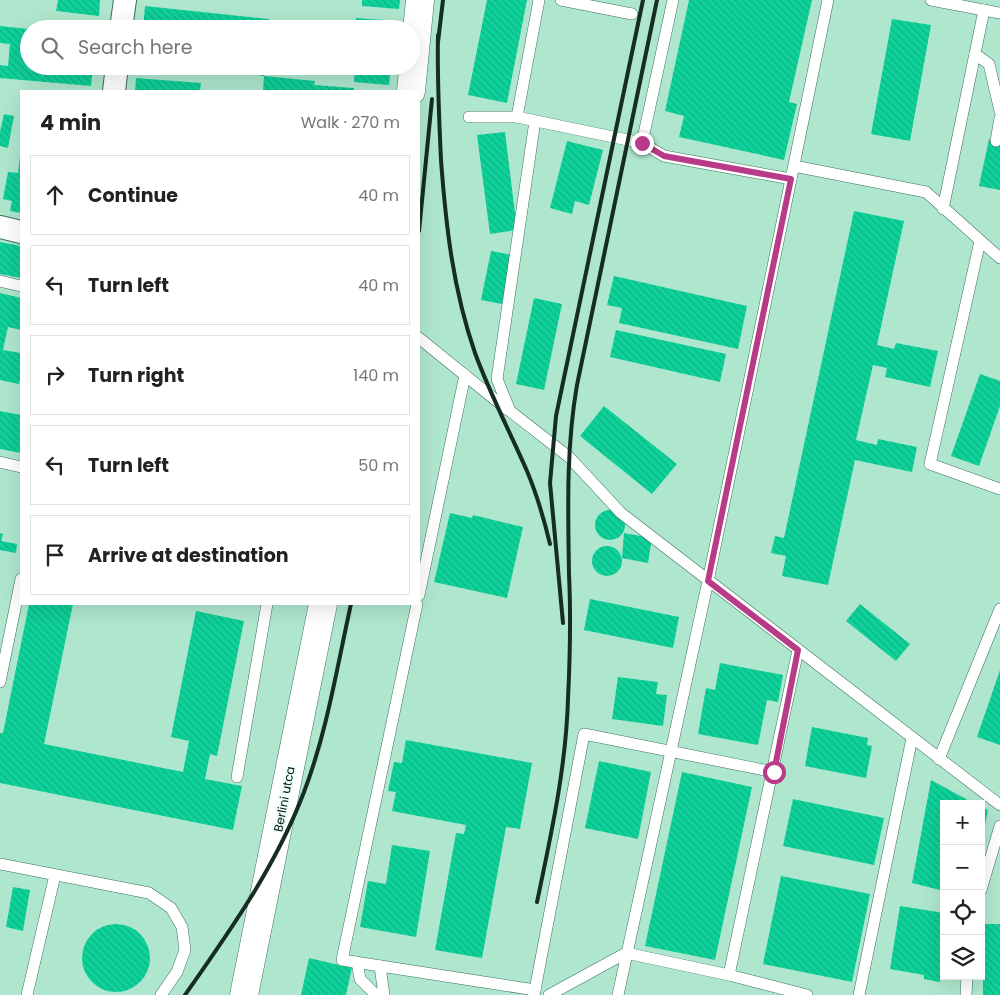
<!DOCTYPE html>
<meta charset="utf-8">
<style>
body{margin:0;font-family:Poppins,sans-serif;background:#f6f6f6;color:#222}
.controls{position:absolute;right:15px;bottom:15px;display:grid;overflow:hidden;border-radius:0px;box-shadow:0 5px 20px #0002}
.controls button{width:45px;height:45px;display:grid;place-items:center;padding:0;border:0;border-bottom:1px solid #e0e0e0;background:#fff;color:#222;font:25px sans-serif}
.stop{position:absolute;width:15px;height:15px;margin:-11px;border:4px solid #b83b8a;border-radius:50%;background:#fff}
.stop.end{background:#b83b8a;border-color:#fff;box-shadow:0 1px 5px #0008}
.list{margin:0;padding:0;list-style:none}
h2{display:flex;justify-content:space-between;align-items:center;height:65px;margin:0;padding:0 20px;font-size:21px}
h2 small{font-size:16px;font-weight:400;color:#767676}
.list li{display:grid;grid-template-columns:32px 1fr auto;gap:15px;align-items:center;box-sizing:border-box;height:80px;margin:0 10px 10px;padding:0 10px;border:1px solid #e0e0e0;border-radius:0px}
.list b{display:block;font-size:19px;white-space:nowrap}
.list em{font-size:16px;font-style:normal;color:#767676}
.icon{flex:none;width:28px;height:28px;fill:none;stroke:currentColor;stroke-width:2;stroke-linecap:round;stroke-linejoin:round}
.map{position:relative;flex:none;width:1000px;height:995px;overflow:hidden}
.search{position:absolute;background:#fff;box-shadow:0 5px 20px #0002;left:20px;top:20px;width:400px;height:55px;display:flex;align-items:center;gap:12px;box-sizing:border-box;padding:0 18px;border-radius:28px;color:#767676;font-size:19px}
.panel{position:absolute;background:#fff;box-shadow:0 5px 20px #0002;left:20px;top:90px;width:400px;height:515px;border-radius:0px}
.map>svg:first-child{display:block}
.building{fill:url(#building-back-hatch)}
.lines{fill:none;stroke-linecap:round;stroke-linejoin:round}
.lane-casing{stroke:#3b705b;stroke-width:12}
.street-casing{stroke:#3b705b;stroke-width:24}
.secondary-casing{stroke:#3b705b;stroke-width:29}
.lane{stroke:#fff;stroke-width:11}
.street{stroke:#fff;stroke-width:22}
.secondary{stroke:#fff;stroke-width:28}
.rail{stroke:#152d23;stroke-width:4}
.route{stroke:#b83b8a;stroke-width:6}
.labels{text-anchor:middle;dominant-baseline:central;stroke-width:4;stroke-linejoin:round;paint-order:stroke}
.street-label{font-size:12px;fill:#02160e;stroke:#edfef6}
</style>
<div class="map">
<svg width="1000" height="995" viewBox="0 0 1000 995">
<defs>
<pattern id="building-back-hatch" width="6" height="6" patternUnits="userSpaceOnUse" patternTransform="scale(1.25)"><rect width="6" height="6" fill="#0fd29b"/><path d="M-1 5l2 2M0 0l6 6M5-1l2 2" fill="none" stroke="#0db484"/></pattern>
</defs>
<rect width="100%" height="100%" fill="#afe7ce"/>
<!-- building -->
<g class="building">
<polygon points="58,0 100,0 99,16 56,11"/>
<polygon points="362,0 400,0 399,9 362,6"/>
<polygon points="487,0 527,0 507,103 468,95"/>
<polygon points="689,0 812,0 789,102 797,104 784,160 679,137 684,116 665,111"/>
<polygon points="145,6 269,19 268,29 143,29"/>
<polygon points="356,18 395,21 394,29 355,29"/>
<polygon points="892,19 931,25 910,141 871,134"/>
<polygon points="42,22 58,24 58,29 42,29"/>
<polygon points="0,26 29,29 29,66 93,66 91,86 0,78 0,65 8,66 10,44 0,43"/>
<polygon points="139,66 160,66 159,75 138,73"/>
<polygon points="248,66 265,66 264,76 315,81 314,85 354,88 354,91 263,91 264,76 247,74"/>
<polygon points="355,66 391,66 389,85 354,82"/>
<polygon points="136,78 201,83 200,91 135,91"/>
<polygon points="4,114 14,116 8,148 0,146 0,132"/>
<polygon points="505,132 517,230 490,234 477,135"/>
<polygon points="989,139 1000,141 1000,190 979,186"/>
<polygon points="567,141 603,150 589,205 575,201 572,214 550,208"/>
<polygon points="20,156 21,156 21,213 10,211 12,201 3,199 8,172 18,173"/>
<polygon points="854,211 904,221 877,345 894,349 896,343 938,351 930,387 885,377 887,368 873,365 856,440 877,445 878,439 917,447 912,472 855,460 828,585 782,576 786,556 771,553 775,536 784,538"/>
<polygon points="0,242 21,246 21,278 0,274"/>
<polygon points="491,251 512,255 502,304 481,300"/>
<polygon points="614,276 747,306 738,349 619,323 622,308 607,305"/>
<polygon points="0,293 21,298 21,330 8,327 3,350 21,353 21,373 19,384 0,380"/>
<polygon points="534,298 562,304 544,390 516,384"/>
<polygon points="616,330 726,354 720,382 610,357"/>
<polygon points="980,374 1000,381 1000,406 979,466 951,456"/>
<polygon points="604,406 677,464 652,494 580,436"/>
<polygon points="0,411 21,415 21,453 0,449"/>
<circle cx="610" cy="525" r="15"/>
<polygon points="450,513 472,518 473,515 523,527 507,598 434,582"/>
<polygon points="0,533 3,534 1,541 17,544 16,553 0,550"/>
<polygon points="624,533 652,538 648,563 622,558"/>
<circle cx="607" cy="561" r="15"/>
<polygon points="590,599 679,617 673,648 584,630"/>
<polygon points="29,604 73,604 44,744 183,772 189,741 171,737 196,611 244,621 217,756 210,754 205,779 242,786 233,830 0,783 0,733 3,733"/>
<polygon points="860,604 910,644 896,661 846,621"/>
<polygon points="720,663 783,675 778,702 767,700 758,745 698,734 706,688 715,690"/>
<polygon points="1000,670 1000,745 977,737"/>
<polygon points="618,677 658,682 656,694 667,695 663,726 612,719"/>
<polygon points="812,727 868,738 867,745 872,746 866,778 805,766"/>
<polygon points="406,740 532,763 520,829 506,827 482,958 435,950 456,833 464,834 466,825 392,811 396,792 388,791 394,762 402,763"/>
<polygon points="599,761 651,772 638,839 585,828"/>
<polygon points="682,772 752,787 715,960 645,946"/>
<polygon points="931,780 975,804 944,804 944,891 912,883"/>
<polygon points="793,799 884,818 874,865 783,846"/>
<polygon points="981,807 988,810 982,840 981,840"/>
<polygon points="392,845 430,851 416,937 360,927 368,881 386,884"/>
<polygon points="781,876 870,894 852,982 763,964"/>
<polygon points="13,887 30,890 23,931 6,927"/>
<polygon points="900,906 944,913 944,972 942,972 940,982 924,979 924,975 890,969"/>
<rect x="983" y="924" width="17" height="71"/>
<circle cx="116" cy="958" r="34"/>
<polygon points="309,958 352,968 346,995 301,995"/>
</g>
<g class="lines">
<!-- lane casing -->
<g class="lane-casing">
<g id="lane">
<polyline points="561,0 632,14"/>
<polyline points="931,0 1000,13"/>
<polyline points="975,54 989,64 1000,111"/>
<polyline points="469,117 517,117 642,143 664,156 791,179"/>
<polyline points="517,117 539,0"/>
<polyline points="535,121 497,379 510,411 569,457 621,513 1000,805"/>
<polyline points="996,141 1000,118"/>
<polyline points="642,143 673,0"/>
<polyline points="794,166 926,192 1000,258"/>
<polyline points="943,209 984,10"/>
<polyline points="980,241 930,464 1000,489"/>
<polyline points="0,281 21,286"/>
<polyline points="419,338 508,410"/>
<polyline points="0,462 21,467"/>
<polyline points="419,595 465,375"/>
<polyline points="417,604 342,960 535,990"/>
<polyline points="0,682 21,579"/>
<polyline points="939,759 1000,609"/>
<polyline points="237,777 267,604"/>
<polyline points="0,864 149,893 171,908 182,927 185,950 177,972 161,995"/>
<polyline points="981,890 1000,826"/>
<polyline points="357,962 360,979 376,995"/>
<polyline points="380,966 384,995"/>
<polyline points="729,975 798,650"/>
<polyline points="27,995 55,875"/>
<polyline points="534,995 584,734 774,772"/>
<polyline points="549,995 626,953 729,975 807,995"/>
<polyline points="618,995 708,581 828,0"/>
<polyline points="859,995 912,738"/>
<polyline points="966,995 967,976"/>
</g>
</g>
<!-- street casing -->
<g class="street-casing">
<g id="street">
<polyline points="121,29 125,0"/>
<polyline points="114,91 117,66"/>
<polyline points="0,227 21,232"/>
</g>
</g>
<!-- secondary casing -->
<g class="secondary-casing">
<g id="secondary">
<polyline points="411,91 420,0"/>
<polyline points="244,995 323,604"/>
</g>
</g>
<!-- lane -->
<use href="#lane" class="lane"/>
<!-- street -->
<use href="#street" class="street"/>
<!-- secondary -->
<use href="#secondary" class="secondary"/>
<!-- rail -->
<g class="rail">
<path d="M438 35C437 77 439 118 441 160 446 227 453 289 475 353 490 394 510 432 527 471 537 495 544 519 550 544"/>
<polyline points="438,42 443,0"/>
<polyline points="419,231 432,99"/>
<polyline points="563,623 550,483 556,416 643,0"/>
<path d="M537 902C551 835 566 768 568 699 570 658 571 616 569 574 568 510 566 448 577 385L657 0"/>
<path d="M185 995C230 931 276 866 304 792 327 732 337 667 351 604"/>
</g>
</g>
<g class="lines">
<!-- route -->
<polyline class="route" points="642,143 664,156 791,179 708,581 798,650 774,772"/>
</g>
<g class="labels">
<!-- street labels -->
<g class="street-label">
<text transform="translate(284 799) rotate(-79)">Berlini utca</text>
</g>
</g>
</svg>
<div class="controls">
<button>+</button>
<button>−</button>
<button><svg class="icon" aria-label="locate" viewBox="0 0 24 24"><circle cx="12" cy="12" r="6"/><path d="M12 2v4M12 18v4M2 12h4M18 12h4"/></svg></button>
<button><svg class="icon" aria-label="layers" viewBox="0 0 24 24"><path d="M12 4l9 5-9 5-9-5zM3 14l9 5 9-5"/></svg></button>
</div>
<div class="stop" style="left:774px;top:772px"></div>
<div class="stop end" style="left:642px;top:143px"></div>
<div class="search"><svg class="icon" aria-label="search" viewBox="0 0 24 24"><circle cx="10" cy="10" r="6"/><path d="M15 15l6 6"/></svg>Search here</div>
<section class="panel">
<h2>4 min<small>Walk · 270 m</small></h2>
<ul class="list">
<li><svg class="icon" aria-label="ahead" viewBox="0 0 24 24"><path d="M12 20V5M6 11l6-6 6 6"/></svg><div><b>Continue</b></div><em>40 m</em></li>
<li><svg class="icon" aria-label="left" viewBox="0 0 24 24"><path d="M17 20v-9H6M10 6l-5 5 5 5"/></svg><div><b>Turn left</b></div><em>40 m</em></li>
<li><svg class="icon" aria-label="right" viewBox="0 0 24 24"><path d="M7 20v-9h11M14 6l5 5-5 5"/></svg><div><b>Turn right</b></div><em>140 m</em></li>
<li><svg class="icon" aria-label="left" viewBox="0 0 24 24"><path d="M17 20v-9H6M10 6l-5 5 5 5"/></svg><div><b>Turn left</b></div><em>50 m</em></li>
<li><svg class="icon" aria-label="arrive" viewBox="0 0 24 24"><path d="M6 21V4h12l-3 4 3 4H6"/></svg><div><b>Arrive at destination</b></div></li>
</ul>
</section>
</div>
